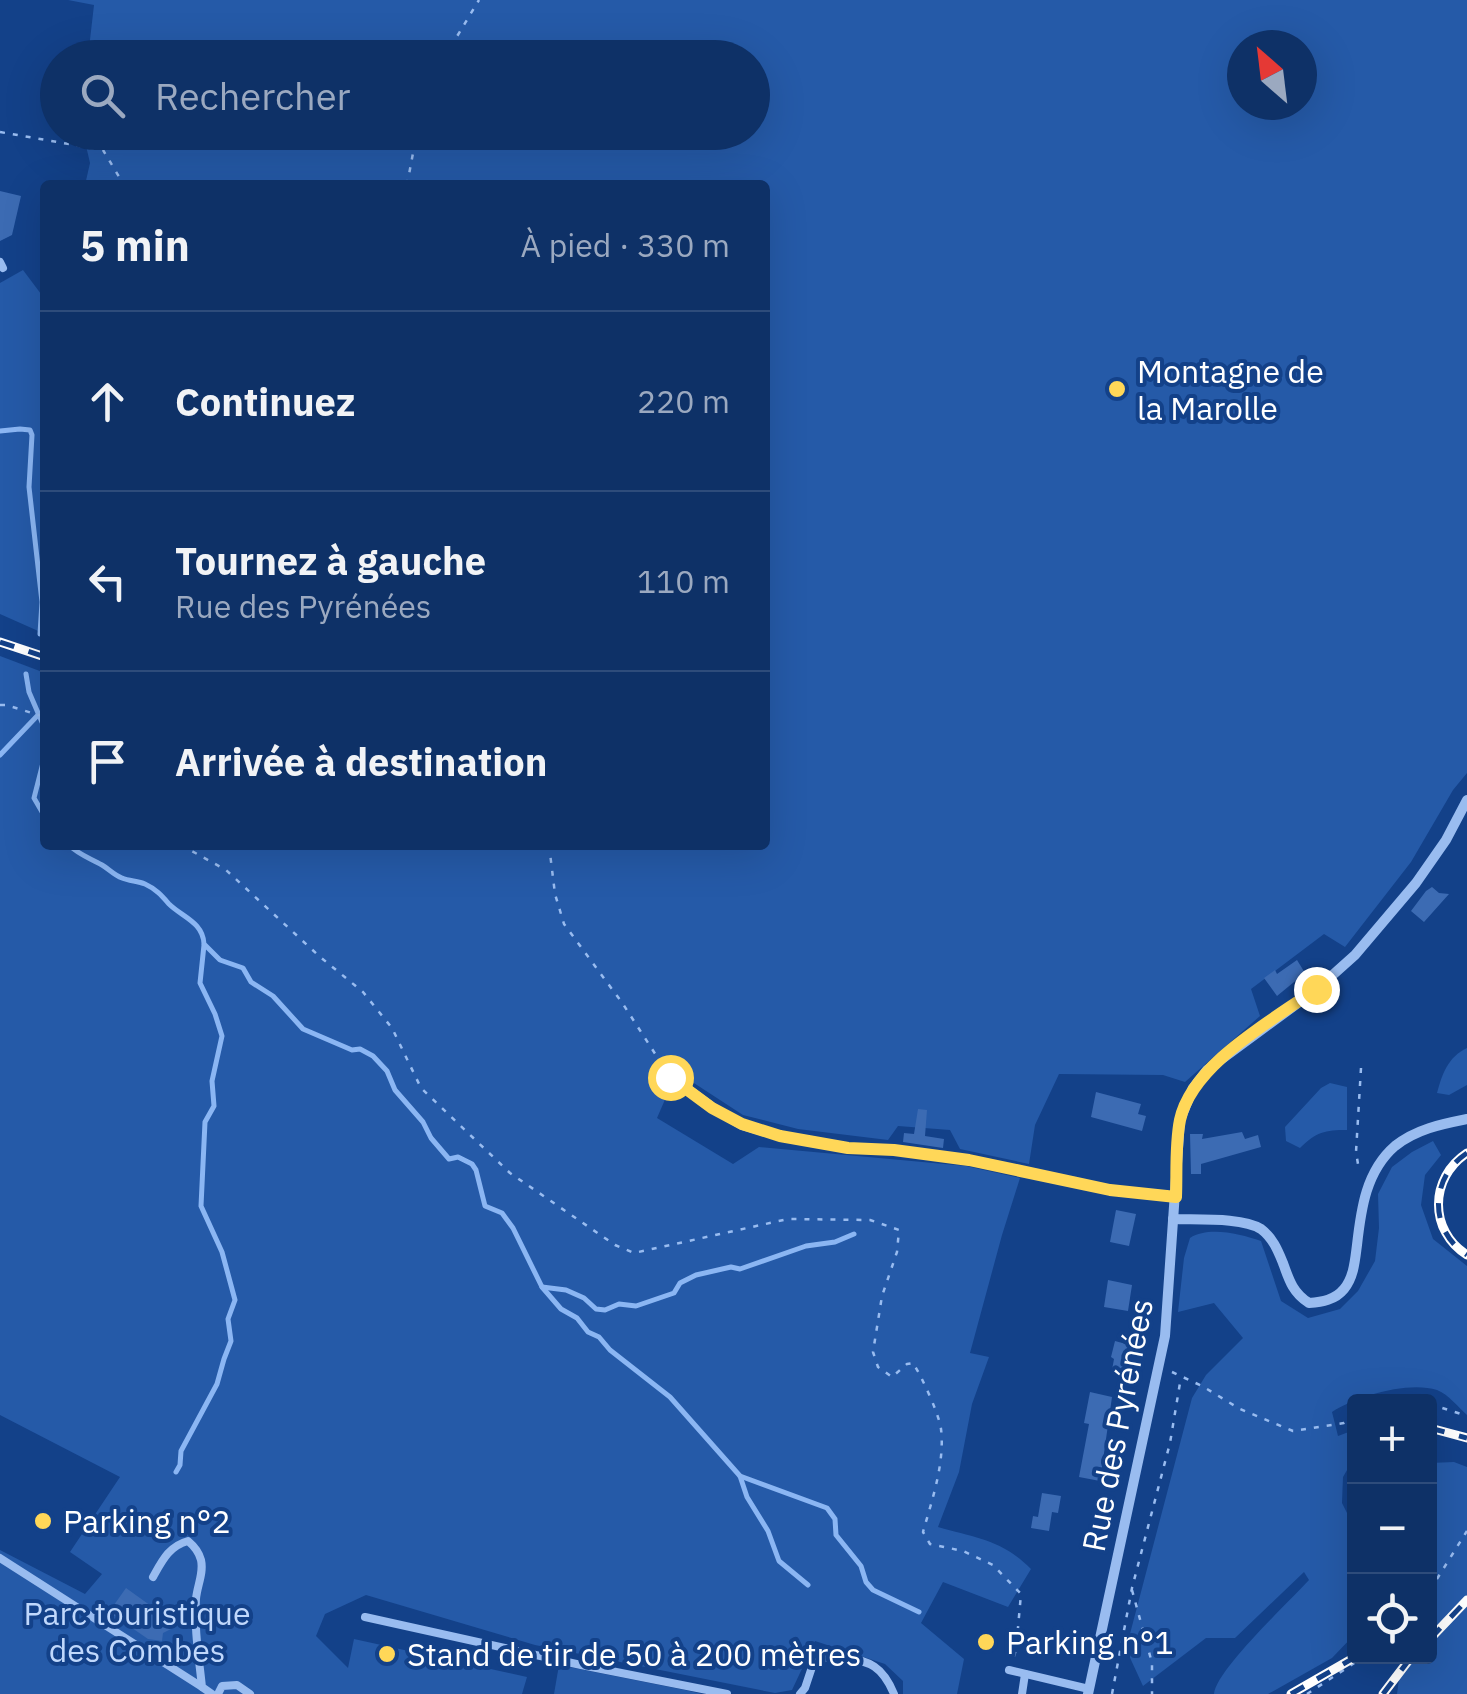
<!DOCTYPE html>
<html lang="fr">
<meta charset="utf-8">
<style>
body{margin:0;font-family:"IBM Plex Sans",sans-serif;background:#17396d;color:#f1f3f6}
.controls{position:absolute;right:30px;bottom:30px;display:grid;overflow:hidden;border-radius:10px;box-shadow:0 10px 40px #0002}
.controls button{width:90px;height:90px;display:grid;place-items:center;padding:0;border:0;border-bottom:2px solid #2e4c7b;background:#0e3167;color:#f1f3f6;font:50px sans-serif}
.compass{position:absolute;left:1227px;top:30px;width:90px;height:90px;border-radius:50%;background:#0e3167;box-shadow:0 10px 40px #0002;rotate:332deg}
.stop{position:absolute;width:30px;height:30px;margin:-22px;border:8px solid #ffd758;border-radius:50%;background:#fff}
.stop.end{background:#ffd758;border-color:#fff;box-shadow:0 2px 10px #0008}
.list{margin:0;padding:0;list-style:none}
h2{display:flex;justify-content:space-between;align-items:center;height:130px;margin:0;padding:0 40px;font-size:42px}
h2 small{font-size:32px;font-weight:400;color:#9ba9c0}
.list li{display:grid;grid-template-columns:65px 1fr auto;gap:30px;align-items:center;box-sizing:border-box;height:180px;padding:0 40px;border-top:2px solid #2e4c7b}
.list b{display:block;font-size:38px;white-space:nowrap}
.list p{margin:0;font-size:32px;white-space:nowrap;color:#9ba9c0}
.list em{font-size:32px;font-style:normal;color:#9ba9c0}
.icon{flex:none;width:55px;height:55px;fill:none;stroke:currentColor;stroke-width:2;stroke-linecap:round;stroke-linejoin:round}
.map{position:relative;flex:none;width:1467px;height:1694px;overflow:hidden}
.search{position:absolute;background:#0e3167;box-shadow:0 10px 40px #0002;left:40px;top:40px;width:730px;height:110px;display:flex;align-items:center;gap:25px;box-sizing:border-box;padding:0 35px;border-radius:55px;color:#9ba9c0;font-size:38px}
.panel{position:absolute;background:#0e3167;box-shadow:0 10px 40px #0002;left:40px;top:180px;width:730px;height:670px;border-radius:10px}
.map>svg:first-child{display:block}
.green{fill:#255aa8;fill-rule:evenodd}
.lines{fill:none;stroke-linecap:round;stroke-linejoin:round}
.stream{stroke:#8bb6f3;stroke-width:5}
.building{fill:#3c6bb3}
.path{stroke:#99bcf0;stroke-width:2.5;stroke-dasharray:5 8;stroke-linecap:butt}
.lane{stroke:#99bcf0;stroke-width:8}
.street{stroke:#99bcf0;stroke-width:10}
.rail-casing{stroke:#fff;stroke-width:9}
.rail{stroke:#134189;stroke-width:5;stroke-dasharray:15;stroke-linecap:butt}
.route{stroke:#ffd758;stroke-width:12}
.poi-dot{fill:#ffd758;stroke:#134189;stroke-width:4}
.labels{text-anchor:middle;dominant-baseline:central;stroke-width:8;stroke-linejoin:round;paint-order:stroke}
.poi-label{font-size:32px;fill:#fff;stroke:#134189;text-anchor:start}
.street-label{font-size:32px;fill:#fff;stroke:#134189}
.park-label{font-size:32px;fill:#c0d8fc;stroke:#134189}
</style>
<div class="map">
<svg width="1467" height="1694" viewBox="0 0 1467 1694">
<rect width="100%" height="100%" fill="#134189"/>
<!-- green -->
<g class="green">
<path d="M68 0H1467V773L1453 790 1411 862 1345 947 1324 934 1251 989 1260 1016 1185 1082 1163 1075 1059 1074 1035 1125 1029 1164 960 1149 950 1130 898 1126 888 1140 798 1129 743 1115 677 1072 657 1118 733 1164 759 1147 966 1166 1020 1178 1002 1235 970 1353 989 1357 972 1404 959 1472 938 1527C976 1538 1001 1539 1031 1569L1008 1607 943 1582 921 1623 964 1659 957 1694H903V1681L885 1664 815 1641 792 1690 775 1693 535 1645 366 1595 325 1614 316 1636 348 1668 354 1639 527 1677 522 1694H0V1550L85 1594 102 1574 70 1552 120 1477 0 1415V656L45 673V845H765V185H85L90 163 83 133 752 132V58L88 57 94 5ZM1242 45H1302V105H1242Z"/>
<polygon points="23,270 41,294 45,303 45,634 0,614 0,283"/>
<path d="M1467 1048V1085L1449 1095 1437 1093C1442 1074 1448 1057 1467 1048Z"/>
<path d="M1330 1083 1347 1087V1130C1325 1130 1316 1132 1300 1148L1286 1141 1285 1127 1321 1088Z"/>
<path d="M1433 1141 1441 1155 1425 1175 1421 1205 1433 1239 1467 1266V1415C1459 1408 1448 1394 1437 1390 1408 1381 1357 1396 1332 1412L1338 1436 1354 1430V1458L1343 1477 1342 1503 1354 1527V1635L1332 1658 1268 1694H1214C1216 1670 1290 1601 1309 1580L1304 1572 1235 1638H1206L1143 1686 1126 1649 1192 1398 1206 1375 1243 1338 1214 1303 1178 1312 1184 1258 1190 1238C1209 1226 1240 1234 1261 1241L1281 1301 1308 1318 1340 1309 1358 1291 1375 1261 1379 1228 1378 1194 1392 1167 1412 1152Z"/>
<polygon points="1454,1462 1467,1467 1467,1694 1397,1694 1402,1657 1430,1656 1430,1463"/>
<polygon points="559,1665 685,1690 702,1694 554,1694"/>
</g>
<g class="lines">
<!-- stream -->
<g class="stream">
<polyline points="0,431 20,429 30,430 32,435 29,487 42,602 40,634"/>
<polyline points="26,674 29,692 45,729"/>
<polyline points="45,734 45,748"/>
<polyline points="0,755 39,714"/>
<polyline points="45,755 34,798 45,817"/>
<path d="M69 845C79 855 90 858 102 865 109 869 114 875 122 878 129 881 138 881 145 884 156 889 162 896 169 904 182 917 203 922 204 944L220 960 243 968 251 982 273 996 303 1029 352 1050 360 1049 373 1056 387 1071 395 1090 423 1122 431 1138 449 1159 458 1157 472 1164 476 1170 485 1206 502 1213 513 1228 542 1287 561 1309 577 1318 588 1332 599 1337 610 1350 670 1397 740 1476 747 1497 768 1531 779 1561 808 1585"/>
<polyline points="542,1287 566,1290 584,1298 596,1309 605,1310 619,1304 636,1306 674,1293 680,1283 696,1275 731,1267 740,1269 806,1246 835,1242 854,1234"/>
<polyline points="176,1472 180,1465 181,1451 217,1384 224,1359 231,1341 228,1319 235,1300 222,1252 201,1206 205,1122 214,1106 212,1081 222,1036 215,1014 200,983 204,945"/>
<polyline points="740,1476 827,1508 835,1519 836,1535 861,1566 866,1582 873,1590 919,1612"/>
</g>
</g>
<!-- building -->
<g class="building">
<polygon points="0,191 21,196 12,235 0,241"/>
<polygon points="1432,887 1439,893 1449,894 1424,922 1411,911 1426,891"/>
<polygon points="1297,960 1305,973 1277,996 1264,978 1275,970 1277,974"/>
<polygon points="1096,1092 1141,1104 1138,1114 1146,1116 1142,1131 1091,1117"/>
<polygon points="918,1109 927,1110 925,1136 944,1139 943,1148 903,1142 904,1133 914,1134"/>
<polygon points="1242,1132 1245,1139 1258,1135 1261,1147 1201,1164 1201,1174 1191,1174 1190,1134 1203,1134 1202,1139"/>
<polygon points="1116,1210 1136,1214 1129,1246 1110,1242"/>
<polygon points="1108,1280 1132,1285 1128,1311 1104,1307"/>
<polygon points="1115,1341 1137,1347 1132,1364 1129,1364 1126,1373 1112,1370 1114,1359 1111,1357"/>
<polygon points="1090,1392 1112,1397 1100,1481 1079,1477 1089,1424 1084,1423"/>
<polygon points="1042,1493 1061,1496 1058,1513 1052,1512 1049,1531 1031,1528 1033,1516 1038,1517"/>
<polygon points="126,1588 165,1616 171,1629 163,1633 162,1641 148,1639 109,1612"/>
</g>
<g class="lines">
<!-- path -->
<g class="path">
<polyline points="444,58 479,0"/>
<polyline points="0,132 103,150 124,185"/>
<polyline points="407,185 417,132"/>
<polyline points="0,705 6,705 45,717"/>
<path d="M181 845 226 870 319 956 363 992 392 1028 421 1088 510 1173 615 1245 634 1253 788 1219 870 1220 899 1230 897 1252 882 1296 873 1352 878 1367 892 1377 907 1364 913 1363C922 1377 939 1414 941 1429 945 1463 932 1500 923 1532L930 1544 963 1551 993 1565 1021 1594 1016 1650 1013 1659"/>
<polyline points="549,845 555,894 564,924 623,1004 663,1066"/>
<polyline points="1361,1068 1356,1152 1358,1164 1363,1168"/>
<polyline points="1172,1372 1202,1386 1240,1409 1293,1431 1344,1423 1354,1418"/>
<polyline points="1396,1402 1413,1400 1421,1402"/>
<polyline points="1430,1404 1467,1416"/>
<polyline points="1132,1590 1152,1663 1152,1694"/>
<polyline points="1430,1590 1467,1531"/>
<polyline points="1112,1694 1132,1588 1170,1443 1181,1377"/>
<polyline points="1307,1694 1365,1656"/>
</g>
<!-- lane -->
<g class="lane">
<polyline points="0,262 3,268"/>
<polyline points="0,1558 202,1687"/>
<path d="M153 1577C162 1561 169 1546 188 1541 194 1546 199 1552 201 1560 204 1573 197 1586 196 1599 194 1629 199 1658 202 1687L212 1694"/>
<polyline points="365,1617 581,1665 727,1694"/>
<polyline points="1009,1670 1089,1689"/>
<polyline points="218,1694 222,1686 237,1685 250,1694"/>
<path d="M800 1694 805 1688 813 1664 833 1654C865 1662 880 1660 894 1694"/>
<polyline points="1022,1694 1025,1674"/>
</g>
<!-- street -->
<g class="street">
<polyline points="671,1077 713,1108 742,1125 780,1136 848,1148 895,1150 969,1160 1110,1190 1175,1197"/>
<path d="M1173 1219C1196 1220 1243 1217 1261 1229 1273 1238 1278 1251 1283 1263 1289 1280 1293 1293 1309 1303 1322 1302 1335 1300 1344 1289 1354 1277 1355 1260 1357 1245 1361 1209 1366 1171 1395 1146 1416 1129 1442 1124 1467 1119"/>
<polyline points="1088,1694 1165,1336 1180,1120 1193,1088 1207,1070 1317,989 1355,955 1416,883 1446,840 1467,800"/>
</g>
<!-- rail casing -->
<g class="rail-casing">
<g id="rail">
<polyline points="0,642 45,657"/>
<path d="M1467 1153C1429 1178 1429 1231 1467 1255"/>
<polyline points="1430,1428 1467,1438"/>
<polyline points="1430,1639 1467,1600"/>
<polyline points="1291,1694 1357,1656"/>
<polyline points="1383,1694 1412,1656"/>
</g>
</g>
<!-- rail -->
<use href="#rail" class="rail"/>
</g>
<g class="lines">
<!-- route -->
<path class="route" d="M670 1077 712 1108 742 1124 780 1136 848 1148 894 1150 969 1160 1110 1190 1176 1197C1177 1172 1175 1145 1180 1120 1192 1064 1272 1021 1316 989"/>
</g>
<!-- markers -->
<g class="poi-dot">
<circle cx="1117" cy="389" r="10"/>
<circle cx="43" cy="1521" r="10"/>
<circle cx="986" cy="1642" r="10"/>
<circle cx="387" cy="1654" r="10"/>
</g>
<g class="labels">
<!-- poi labels -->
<g class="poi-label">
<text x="1137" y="371">Montagne de<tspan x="1137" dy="37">la Marolle</tspan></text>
<text x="63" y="1521">Parking n°2</text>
<text x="1006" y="1642">Parking n°1</text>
<text x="407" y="1654">Stand de tir de 50 à 200 mètres</text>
</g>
<!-- street labels -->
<g class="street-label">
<text transform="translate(1117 1425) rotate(-79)">Rue des Pyrénées</text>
</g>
<!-- park labels -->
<g class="park-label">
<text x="137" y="1613">Parc touristique<tspan x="137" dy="37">des Combes</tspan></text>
</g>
</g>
</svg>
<div class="controls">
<button>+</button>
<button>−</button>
<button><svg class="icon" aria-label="locate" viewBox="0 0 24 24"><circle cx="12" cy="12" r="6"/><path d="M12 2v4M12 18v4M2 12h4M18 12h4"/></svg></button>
</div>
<svg class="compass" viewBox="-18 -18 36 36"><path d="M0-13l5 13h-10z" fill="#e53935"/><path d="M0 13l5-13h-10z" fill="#9ba9c0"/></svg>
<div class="stop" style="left:670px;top:1077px"></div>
<div class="stop end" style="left:1316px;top:989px"></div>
<div class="search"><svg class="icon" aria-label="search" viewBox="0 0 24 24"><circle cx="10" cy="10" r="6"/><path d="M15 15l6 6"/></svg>Rechercher</div>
<section class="panel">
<h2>5 min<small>À pied · 330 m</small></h2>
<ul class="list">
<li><svg class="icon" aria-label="ahead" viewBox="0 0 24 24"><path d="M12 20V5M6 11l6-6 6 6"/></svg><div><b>Continuez</b></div><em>220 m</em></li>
<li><svg class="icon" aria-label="left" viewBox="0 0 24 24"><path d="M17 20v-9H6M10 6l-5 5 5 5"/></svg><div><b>Tournez à gauche</b><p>Rue des Pyrénées</p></div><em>110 m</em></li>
<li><svg class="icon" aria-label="arrive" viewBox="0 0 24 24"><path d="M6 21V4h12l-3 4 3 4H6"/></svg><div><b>Arrivée à destination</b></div></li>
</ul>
</section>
</div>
